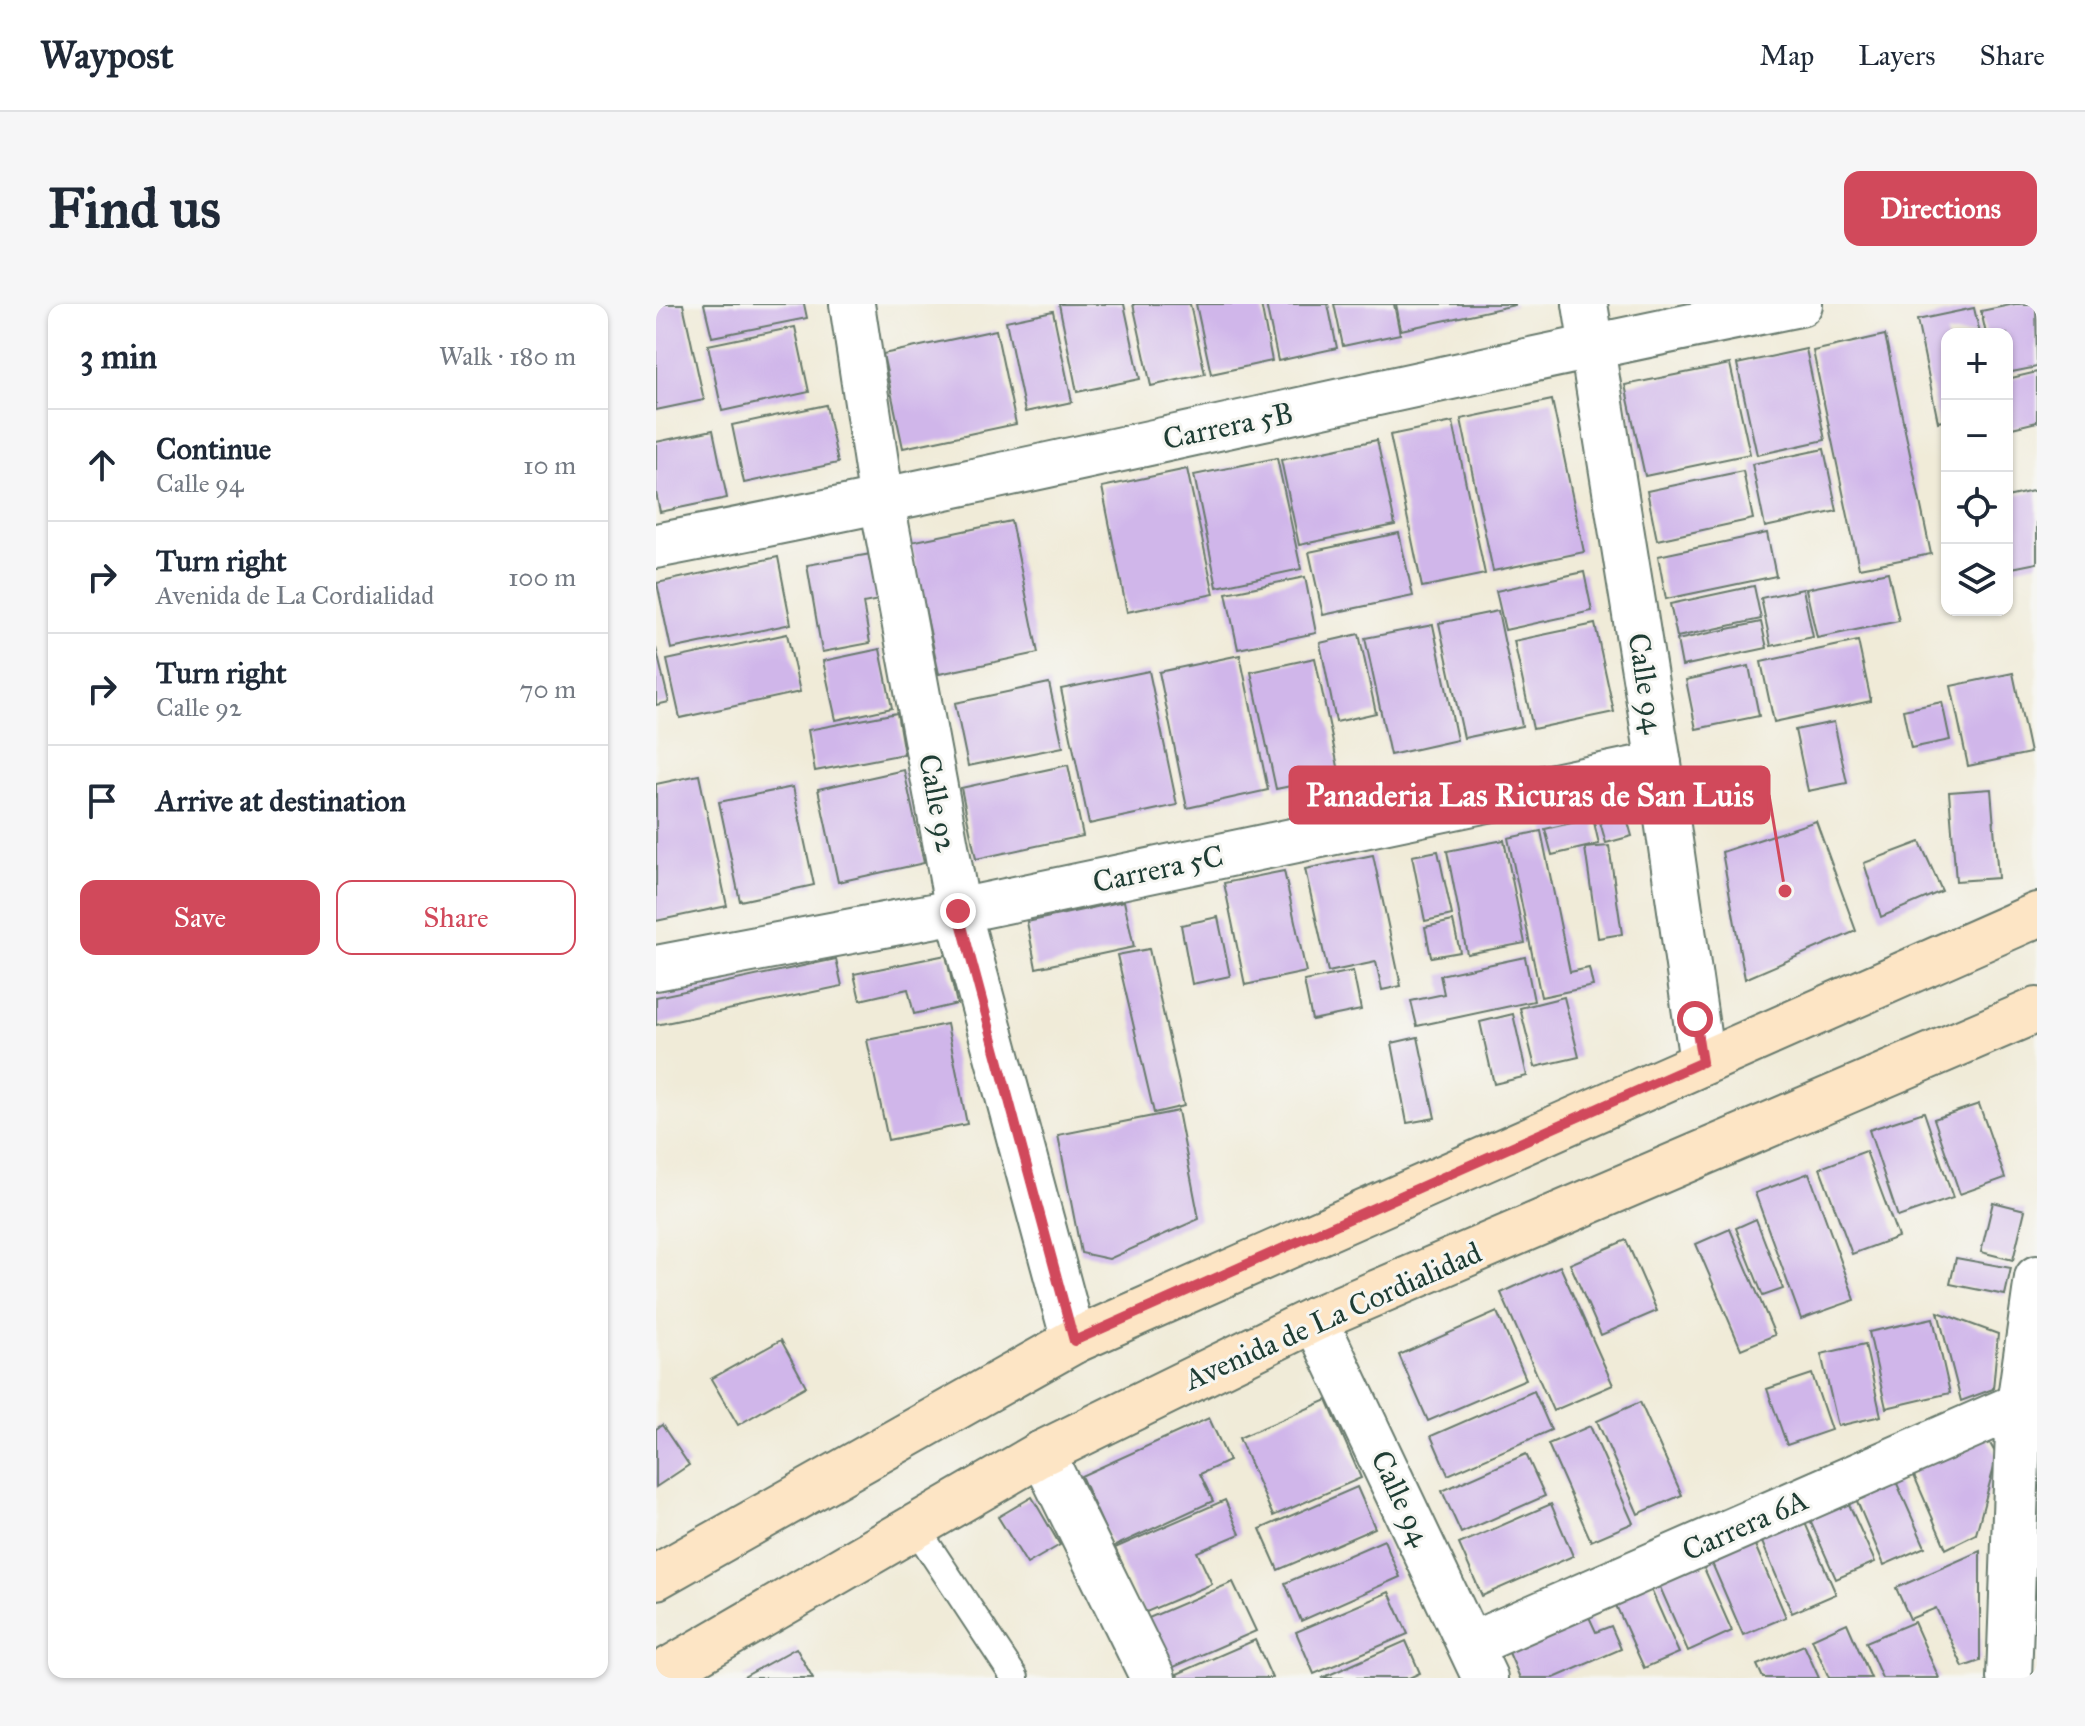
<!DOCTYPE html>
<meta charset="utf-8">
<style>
body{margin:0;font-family:"IM FELL Great Primer",serif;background:#f6f6f7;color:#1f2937}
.controls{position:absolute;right:24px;top:24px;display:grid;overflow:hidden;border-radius:16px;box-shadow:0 2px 6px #0004}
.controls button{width:72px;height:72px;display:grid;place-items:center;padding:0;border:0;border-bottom:2px solid #e0e1e3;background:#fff;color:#1f2937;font:40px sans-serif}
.stop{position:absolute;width:24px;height:24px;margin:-18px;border:6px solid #d1495b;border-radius:50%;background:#fff}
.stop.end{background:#d1495b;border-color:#fff;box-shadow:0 2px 8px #0008}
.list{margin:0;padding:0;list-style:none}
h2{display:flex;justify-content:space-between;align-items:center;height:104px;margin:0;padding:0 32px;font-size:34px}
h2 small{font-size:26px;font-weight:400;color:#747a83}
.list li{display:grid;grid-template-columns:52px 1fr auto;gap:24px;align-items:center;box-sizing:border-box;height:112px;padding:0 32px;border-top:2px solid #e0e1e3}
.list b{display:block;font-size:30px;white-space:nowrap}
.list p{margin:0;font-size:26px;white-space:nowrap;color:#747a83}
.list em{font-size:26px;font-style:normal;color:#747a83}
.actions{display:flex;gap:16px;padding:24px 32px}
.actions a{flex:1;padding:18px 0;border:2px solid #d1495b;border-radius:16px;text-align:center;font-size:28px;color:#d1495b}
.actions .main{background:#d1495b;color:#fff}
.icon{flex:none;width:44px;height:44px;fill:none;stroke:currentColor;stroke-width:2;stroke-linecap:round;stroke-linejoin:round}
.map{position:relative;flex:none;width:1381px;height:1374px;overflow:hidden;border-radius:16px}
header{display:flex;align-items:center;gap:48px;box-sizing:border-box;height:112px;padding:0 40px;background:#fff;border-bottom:2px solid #e0e1e3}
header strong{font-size:38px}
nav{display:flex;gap:44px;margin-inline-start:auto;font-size:28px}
.intro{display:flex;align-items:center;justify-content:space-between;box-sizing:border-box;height:192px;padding:0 48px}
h1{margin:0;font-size:56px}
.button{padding:20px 36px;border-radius:16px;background:#d1495b;color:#fff;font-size:28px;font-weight:700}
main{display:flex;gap:48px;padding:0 48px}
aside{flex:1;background:#fff;border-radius:16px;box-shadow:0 2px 6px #0004}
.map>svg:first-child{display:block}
.building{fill:#d0b6ea}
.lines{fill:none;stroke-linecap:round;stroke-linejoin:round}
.service-casing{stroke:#687a6d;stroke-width:30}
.minor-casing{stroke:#687a6d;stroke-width:48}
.secondary-casing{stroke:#687a6d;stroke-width:48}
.service{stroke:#fff;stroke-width:26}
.minor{stroke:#fff;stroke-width:44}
.secondary{stroke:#fde5c5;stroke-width:44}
.route{stroke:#d1495b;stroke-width:10}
.labels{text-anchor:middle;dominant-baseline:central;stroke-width:6;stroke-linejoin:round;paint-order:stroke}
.street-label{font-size:30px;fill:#1f3d34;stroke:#f6f6f2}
.leader{fill:none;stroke:#d1495b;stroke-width:3}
.callout-dot{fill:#d1495b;stroke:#f6f6f2;stroke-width:3}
.callout{fill:#d1495b;stroke:#d1495b;stroke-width:3}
.callout-label{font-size:32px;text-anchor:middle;font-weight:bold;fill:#fff}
</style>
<header>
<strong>Waypost</strong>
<nav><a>Map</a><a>Layers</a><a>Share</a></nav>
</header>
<div class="intro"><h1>Find us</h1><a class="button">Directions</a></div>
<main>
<aside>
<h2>3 min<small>Walk · 180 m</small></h2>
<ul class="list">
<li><svg class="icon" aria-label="ahead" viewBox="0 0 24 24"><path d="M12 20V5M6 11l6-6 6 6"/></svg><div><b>Continue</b><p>Calle 94</p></div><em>10 m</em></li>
<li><svg class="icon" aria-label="right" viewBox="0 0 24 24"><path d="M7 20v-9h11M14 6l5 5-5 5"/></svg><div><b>Turn right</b><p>Avenida de La Cordialidad</p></div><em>100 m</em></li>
<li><svg class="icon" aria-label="right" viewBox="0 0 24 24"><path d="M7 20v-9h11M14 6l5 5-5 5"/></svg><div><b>Turn right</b><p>Calle 92</p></div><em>70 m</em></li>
<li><svg class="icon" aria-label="arrive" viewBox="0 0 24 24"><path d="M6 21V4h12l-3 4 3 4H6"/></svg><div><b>Arrive at destination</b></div></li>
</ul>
<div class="actions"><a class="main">Save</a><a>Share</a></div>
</aside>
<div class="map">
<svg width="1381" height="1374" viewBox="0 0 1381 1374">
<rect width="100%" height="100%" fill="#f6f6f2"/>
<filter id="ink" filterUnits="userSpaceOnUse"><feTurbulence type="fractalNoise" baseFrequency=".0125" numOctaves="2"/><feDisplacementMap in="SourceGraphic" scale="16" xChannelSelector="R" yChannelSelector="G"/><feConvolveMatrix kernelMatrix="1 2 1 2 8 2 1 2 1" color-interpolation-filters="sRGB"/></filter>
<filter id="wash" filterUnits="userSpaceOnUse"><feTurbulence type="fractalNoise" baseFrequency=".006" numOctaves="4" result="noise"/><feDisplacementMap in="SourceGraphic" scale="32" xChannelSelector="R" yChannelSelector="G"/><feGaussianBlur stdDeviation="1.8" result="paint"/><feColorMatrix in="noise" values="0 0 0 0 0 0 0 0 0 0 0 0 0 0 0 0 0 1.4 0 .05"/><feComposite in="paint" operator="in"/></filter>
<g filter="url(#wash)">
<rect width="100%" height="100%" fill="#f0ebd8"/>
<g id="blocks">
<!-- building -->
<g class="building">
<polygon points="0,0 27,0 48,96 0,106"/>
<polygon points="48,0 148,0 151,14 56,33"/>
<polygon points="403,0 468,0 484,75 421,88"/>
<polygon points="477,0 534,0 549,70 495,82"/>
<polygon points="540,0 605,0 616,57 555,70"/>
<polygon points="610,0 672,0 681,44 622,57"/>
<polygon points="678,0 738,0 744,30 687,42"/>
<polygon points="740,0 859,0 859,1 745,26"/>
<polygon points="1359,0 1380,0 1381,63 1351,69 1351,30 1330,30 1325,7"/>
<polygon points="1318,4 1324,30 1291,30 1291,116 1282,118 1261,16"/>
<polygon points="397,7 416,98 369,108 350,17"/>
<polygon points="139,23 153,88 66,107 52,41"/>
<polygon points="340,26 360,120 247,144 227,50"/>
<polygon points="1229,31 1275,250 1203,264 1157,47"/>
<polygon points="1150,45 1169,136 1101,151 1081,60"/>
<polygon points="1074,60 1094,150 989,172 969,81"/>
<polygon points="1381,68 1381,118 1352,125 1351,75"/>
<polygon points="896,96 928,248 837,267 805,115"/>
<polygon points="170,101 182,159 88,179 76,121"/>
<polygon points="797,118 829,270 766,283 734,131"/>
<polygon points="57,126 71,194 4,208 0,189 0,138"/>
<polygon points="721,136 739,221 643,241 625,156"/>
<polygon points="1168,145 1181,207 1109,223 1096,160"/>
<polygon points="621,154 645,265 561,283 538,171"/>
<polygon points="531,165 558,290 471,308 446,183"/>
<polygon points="1087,167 1097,215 1001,236 991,187"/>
<polygon points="1381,186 1381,259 1351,265 1351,193"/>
<polygon points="355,217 382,349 283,370 255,238"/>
<polygon points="743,229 757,292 667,311 653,248"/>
<polygon points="1111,229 1120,272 1010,295 1002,252"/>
<polygon points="215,250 223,296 207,299 214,339 166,348 151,261"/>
<polygon points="122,253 135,320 15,345 1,279"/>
<polygon points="928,268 936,307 849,326 840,287"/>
<polygon points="1232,268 1243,317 1161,334 1150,285"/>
<polygon points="649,273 660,329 582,345 570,289"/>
<polygon points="1098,282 1105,315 1021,333 1014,300"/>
<polygon points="1147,285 1157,333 1115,342 1105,294"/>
<polygon points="842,307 866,422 808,434 783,319"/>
<polygon points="1105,318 1111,344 1026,362 1021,336"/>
<polygon points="939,320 958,408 877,425 858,337"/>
<polygon points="777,321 801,436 734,451 709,334"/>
<polygon points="131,330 144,388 24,414 11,356"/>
<polygon points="703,330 720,409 680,418 664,339"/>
<polygon points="1202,337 1215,397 1118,418 1105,358"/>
<polygon points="0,344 13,398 0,401"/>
<polygon points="224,345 236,404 180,416 167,357"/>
<polygon points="584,351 612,486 531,504 503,368"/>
<polygon points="659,354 684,472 620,485 595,368"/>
<polygon points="1093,362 1103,412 1040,425 1030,376"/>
<polygon points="493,367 521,501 433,520 405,385"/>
<polygon points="1357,369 1374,449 1312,462 1295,382"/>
<polygon points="393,379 407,443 312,462 299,399"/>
<polygon points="1286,398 1294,436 1255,444 1247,406"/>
<polygon points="241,409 248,450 159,467 152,426"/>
<polygon points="1178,418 1191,479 1152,487 1139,426"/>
<polygon points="412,461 427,532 320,555 305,484"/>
<polygon points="248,466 268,559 182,578 162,485"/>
<polygon points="43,471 71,602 0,617 0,480"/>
<polygon points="137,483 158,581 84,597 63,498"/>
<polygon points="1335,485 1342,574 1300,577 1293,488"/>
<polygon points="968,504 976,532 950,539 942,511"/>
<polygon points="937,514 943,540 896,551 889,525"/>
<polygon points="1160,517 1200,627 1089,675 1066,548"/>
<polygon points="885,527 914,668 933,664 937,682 885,693 852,534"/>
<polygon points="848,536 869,639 811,650 791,547"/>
<polygon points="1264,538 1286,587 1225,613 1208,559"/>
<polygon points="953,542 966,630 942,634 929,544"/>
<polygon points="782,547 796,611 769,617 756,552"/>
<polygon points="717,551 745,682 726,686 720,658 672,668 649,565"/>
<polygon points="628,567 650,668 589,681 568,579"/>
<polygon points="468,597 478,643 380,664 371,618"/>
<polygon points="562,613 574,672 536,680 525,621"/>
<polygon points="797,617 804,648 775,653 769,623"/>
<polygon points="493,645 528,802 498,809 461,651"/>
<polygon points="290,651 301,700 258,710 252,685 204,696 198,670"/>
<polygon points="869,653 878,697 761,722 755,697 788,690 784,671"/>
<polygon points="180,655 186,682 0,721 0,693"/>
<polygon points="697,667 705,706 656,716 648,677"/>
<polygon points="908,693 923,753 879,763 864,704"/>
<polygon points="857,710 871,772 838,780 824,718"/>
<polygon points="291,720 311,820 232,836 211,736"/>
<polygon points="762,733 779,814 751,819 736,739"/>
<polygon points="1323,800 1349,874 1304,890 1278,815"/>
<polygon points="522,807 543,915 453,955 425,949 402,831"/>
<polygon points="1268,808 1297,894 1242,913 1213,826"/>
<polygon points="1210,847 1242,933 1196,950 1164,864"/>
<polygon points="1153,869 1199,996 1145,1015 1099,889"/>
<polygon points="1337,898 1369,906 1357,956 1325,948"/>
<polygon points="1100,915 1127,985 1107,992 1080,924"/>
<polygon points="1074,925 1119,1031 1085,1045 1040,940"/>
<polygon points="970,936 1001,1007 945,1031 914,960"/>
<polygon points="1300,954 1355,964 1349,991 1294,980"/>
<polygon points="904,962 957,1081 897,1107 845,989"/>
<polygon points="841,1008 870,1075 772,1117 743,1051"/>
<polygon points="1282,1008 1342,1030 1337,1085 1305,1097"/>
<polygon points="1277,1014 1294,1089 1230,1104 1213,1028"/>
<polygon points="125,1036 150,1082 82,1121 55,1075"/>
<polygon points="1209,1040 1225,1112 1182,1122 1165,1050"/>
<polygon points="1156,1070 1175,1126 1131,1141 1111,1085"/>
<polygon points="878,1087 895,1126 792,1171 775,1132"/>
<polygon points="671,1096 705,1174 617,1212 583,1134"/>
<polygon points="984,1098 1026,1191 982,1210 941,1117"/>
<polygon points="553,1114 573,1157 544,1170 557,1197 457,1243 425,1172"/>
<polygon points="6,1121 33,1161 0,1183 0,1125"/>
<polygon points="934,1122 977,1219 935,1237 892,1140"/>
<polygon points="1331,1134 1341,1152 1320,1230 1290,1245 1256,1167"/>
<polygon points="870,1150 889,1192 805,1229 786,1187"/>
<polygon points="1235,1166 1269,1243 1228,1261 1195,1183"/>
<polygon points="701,1183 719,1224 622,1266 604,1225"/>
<polygon points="1187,1187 1219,1258 1180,1275 1148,1203"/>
<polygon points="376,1193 404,1241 371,1260 342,1213"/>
<polygon points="569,1196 584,1230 541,1248 556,1280 488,1309 459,1244"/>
<polygon points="895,1200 917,1252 826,1292 803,1240"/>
<polygon points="1143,1205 1180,1290 1136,1309 1100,1224"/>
<polygon points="1092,1225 1130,1313 1087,1331 1049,1243"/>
<polygon points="728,1236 744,1273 645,1317 629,1279"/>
<polygon points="1040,1246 1076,1327 1032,1347 996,1265"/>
<polygon points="1324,1247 1324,1357 1307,1363 1280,1304 1254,1315 1240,1284"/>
<polygon points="989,1272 1023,1349 988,1364 954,1288"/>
<polygon points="1367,1276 1381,1277 1381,1328 1363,1327"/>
<polygon points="577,1278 600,1327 511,1366 488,1316"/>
<polygon points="733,1288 752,1330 658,1370 640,1328"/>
<polygon points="928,1302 940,1328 955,1322 965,1345 898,1374 864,1374 848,1337"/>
<polygon points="1258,1318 1283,1374 1226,1374 1210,1338"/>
<polygon points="1191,1319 1215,1374 1173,1374 1156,1335"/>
<polygon points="599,1336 616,1374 523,1374 521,1370"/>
<polygon points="750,1337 764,1369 753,1374 666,1374"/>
<polygon points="1148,1341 1163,1374 1107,1374 1101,1361"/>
<polygon points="140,1344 157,1374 86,1374"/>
</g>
</g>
</g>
<g filter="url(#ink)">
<use href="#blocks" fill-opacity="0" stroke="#687a6d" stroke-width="2"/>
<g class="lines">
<!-- service casing -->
<g class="service-casing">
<polyline id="service" points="258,1221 359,1374"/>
</g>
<!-- minor casing -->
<g class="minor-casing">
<g id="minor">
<polyline points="196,0 226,198 302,607 418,1037"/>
<polyline points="929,0 1003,460 1046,758"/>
<path d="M0 242C383 168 761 76 1144 0"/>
<polyline points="0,664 302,607 1003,460"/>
<polyline points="659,1015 829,1374"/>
<polyline points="386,1149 497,1374"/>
<polyline points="814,1341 1363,1101"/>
<polyline points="1353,1374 1363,1101 1381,974"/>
</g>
</g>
<!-- secondary casing -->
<g class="secondary-casing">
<g id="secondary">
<polyline points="0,1273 418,1037 1381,611"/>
<polyline points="0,1373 386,1149 659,1015 1381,706"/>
</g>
</g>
<!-- service -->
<use href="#service" class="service"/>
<!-- minor -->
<use href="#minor" class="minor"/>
<!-- secondary -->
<use href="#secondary" class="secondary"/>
</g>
</g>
<g class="lines" filter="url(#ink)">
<!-- route -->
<polyline class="route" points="302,607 418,1037 1046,758 1039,715"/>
</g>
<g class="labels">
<!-- street labels -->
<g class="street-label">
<text transform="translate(572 122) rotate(-12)">Carrera 5B</text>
<text transform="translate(990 379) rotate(81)">Calle 94</text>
<text transform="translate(282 499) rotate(79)">Calle 92</text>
<text transform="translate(502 565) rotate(-12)">Carrera 5C</text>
<text transform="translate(677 1012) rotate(-24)">Avenida de La Cordialidad</text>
<text transform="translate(745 1194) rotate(65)">Calle 94</text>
<text transform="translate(1089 1221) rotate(-24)">Carrera 6A</text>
</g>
</g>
<!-- callouts -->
<path class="leader" d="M1129 587L1113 491"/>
<circle class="callout-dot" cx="1129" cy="587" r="8"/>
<rect class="callout" x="634" y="463" width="479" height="56" rx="8"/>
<g class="callout-label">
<text x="874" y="502">Panaderia Las Ricuras de San Luis</text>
</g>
</svg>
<div class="controls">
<button>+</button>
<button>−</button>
<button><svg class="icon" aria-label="locate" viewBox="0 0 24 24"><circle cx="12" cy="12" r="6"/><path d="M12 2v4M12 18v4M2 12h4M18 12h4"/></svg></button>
<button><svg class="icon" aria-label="layers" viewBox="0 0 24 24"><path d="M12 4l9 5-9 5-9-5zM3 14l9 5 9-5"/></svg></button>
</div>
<div class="stop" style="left:1039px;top:715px"></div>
<div class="stop end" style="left:302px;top:607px"></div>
</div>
</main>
